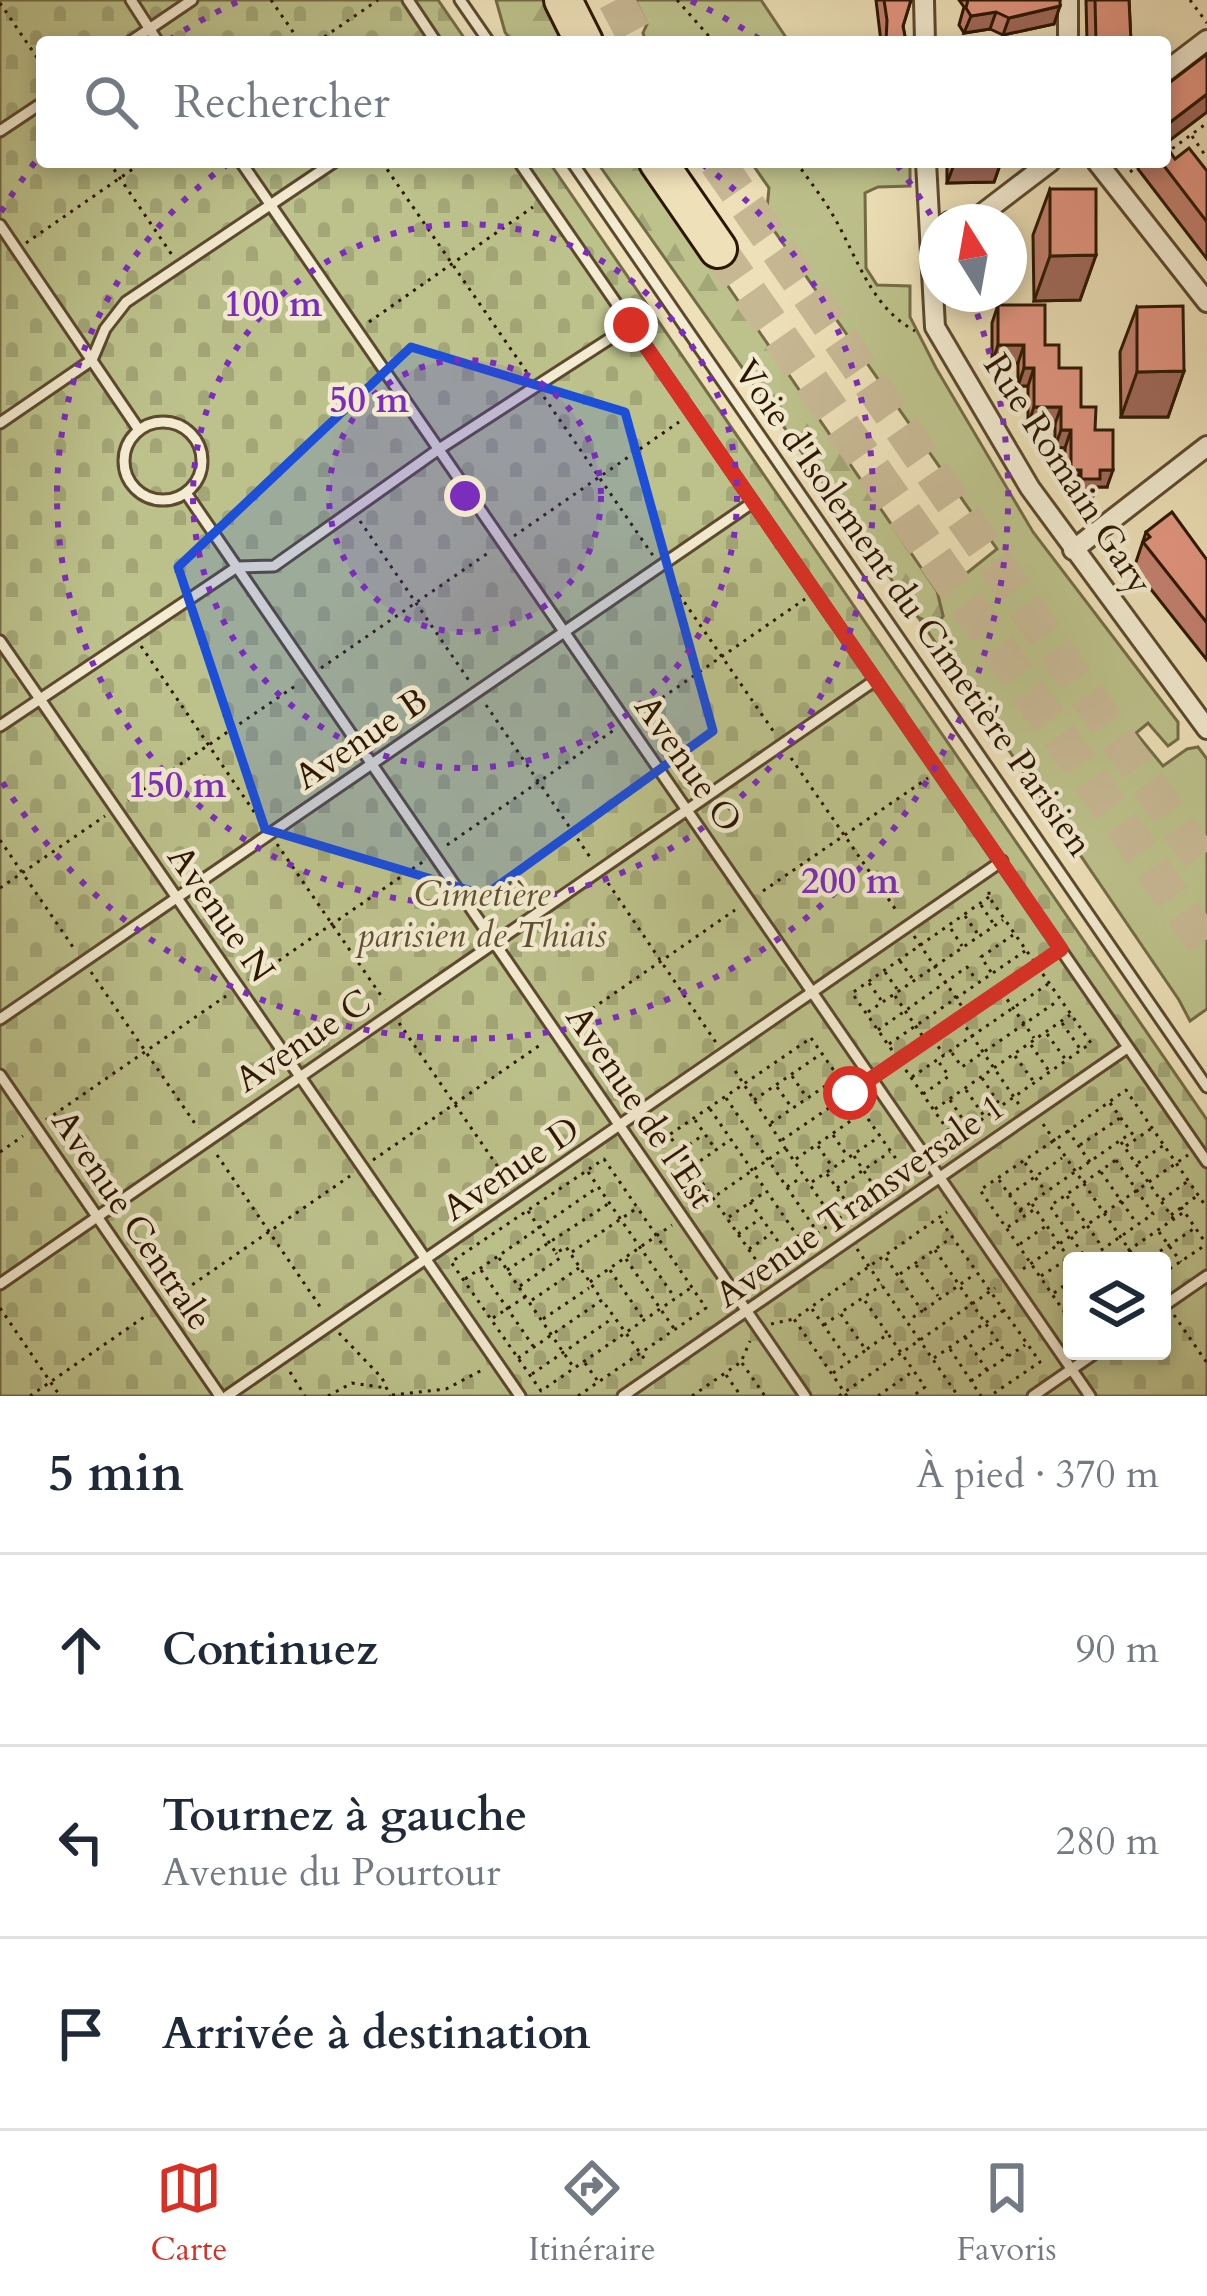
<!DOCTYPE html>
<html lang="fr">
<meta charset="utf-8">
<style>
body{margin:0;font-family:Cardo,serif;background:#f2f2f3;color:#1f2937}
.controls{position:absolute;right:36px;bottom:36px;display:grid;overflow:hidden;border-radius:12px;box-shadow:0 6px 18px #0003}
.controls button{width:108px;height:108px;display:grid;place-items:center;padding:0;border:0;border-bottom:3px solid #e0e1e3;background:#fff;color:#1f2937;font:60px sans-serif}
.compass{position:absolute;left:919px;top:204px;width:108px;height:108px;border-radius:50%;background:#fff;box-shadow:0 6px 18px #0003;rotate:349deg}
.stop{position:absolute;width:36px;height:36px;margin:-27px;border:9px solid #d93025;border-radius:50%;background:#fff}
.stop.end{background:#d93025;border-color:#fff;box-shadow:0 3px 12px #0008}
.list{margin:0;padding:0;list-style:none}
h2{display:flex;justify-content:space-between;align-items:center;height:156px;margin:0;padding:0 48px;font-size:51px}
h2 small{font-size:39px;font-weight:400;color:#747a83}
.list li{display:grid;grid-template-columns:78px 1fr auto;gap:36px;align-items:center;box-sizing:border-box;height:192px;padding:0 48px;border-top:3px solid #e0e1e3}
.list b{display:block;font-size:45px;white-space:nowrap}
.list p{margin:0;font-size:39px;white-space:nowrap;color:#747a83}
.list em{font-size:39px;font-style:normal;color:#747a83}
.icon{flex:none;width:66px;height:66px;fill:none;stroke:currentColor;stroke-width:2;stroke-linecap:round;stroke-linejoin:round}
.map{position:relative;flex:none;width:1207px;height:1396px;overflow:hidden}
.search{position:absolute;background:#fff;box-shadow:0 6px 18px #0003;left:36px;right:36px;top:36px;height:132px;display:flex;align-items:center;gap:30px;box-sizing:border-box;padding:0 42px;border-radius:12px;color:#747a83;font-size:45px}
.sheet{height:732px;background:#fff}
nav{display:flex;justify-content:space-around;align-items:center;box-sizing:border-box;height:168px;border-top:3px solid #e0e1e3;background:#fff;font-size:33px;color:#747a83}
nav a{display:grid;justify-items:center;gap:6px}
nav .on{color:#d93025}
.map>svg:first-child{display:block}
.green{fill:#bdc28c;stroke:#746c46;stroke-width:3}
.forest{fill:url(#forest-firs);stroke:#746c46;stroke-width:3}
.cemetery{fill:url(#cemetery-stones);stroke:#746c46;stroke-width:3;fill-rule:evenodd}
.lines{fill:none;stroke-linecap:round;stroke-linejoin:round}
.highway-tunnel{stroke:#c7b894;stroke-width:36;stroke-dasharray:36 18;stroke-linecap:butt}
.lane-casing{stroke:#5c492e;stroke-width:15}
.street-casing{stroke:#5c492e;stroke-width:24}
.highway-casing{stroke:#2b1600;stroke-width:42}
.path{stroke:#2b1600;stroke-width:3;stroke-dasharray:3 6;stroke-linecap:butt}
.lane{stroke:#f4ecd2;stroke-width:9}
.street{stroke:#f4ecd2;stroke-width:18}
.highway{stroke:#eee1b9;stroke-width:36}
.wall{fill:#c48170;stroke:#2b1600;stroke-width:3}
.shaded-wall{fill:#a0695b;stroke:#2b1600;stroke-width:3}
.building{fill:#e49682;stroke:#2b1600;stroke-width:3}
.route{stroke:#d93025;stroke-width:15}
.marked{fill:#1d4ed8;fill-opacity:0.2;stroke:#1d4ed8;stroke-width:9;stroke-linejoin:round}
.ring{fill:none;stroke:#7b2cbf;stroke-width:6;stroke-dasharray:6 12}
.labels{text-anchor:middle;dominant-baseline:central;stroke-width:9;stroke-linejoin:round;paint-order:stroke}
.street-label{font-size:36px;fill:#2b1600;stroke:#f4ecd2}
.park-label{font-size:36px;font-style:italic;fill:#5e5231;stroke:#f4ecd2}
.centre{fill:#7b2cbf;stroke:#f4ecd2;stroke-width:6}
.ring-label{font-size:36px;text-anchor:middle;font-weight:bold;fill:#7b2cbf;stroke:#f4ecd2;stroke-width:9;stroke-linejoin:round;paint-order:stroke}
</style>
<div class="map">
<svg width="1207" height="1396" viewBox="0 0 1207 1396">
<defs>
<pattern id="forest-firs" width="22" height="20" patternUnits="userSpaceOnUse" patternTransform="scale(3)"><rect width="22" height="20" fill="#bdc28c"/><path d="M5 1l3.5 6h-7zM16 11l3.5 6h-7z" fill="#a3a677"/></pattern>
<pattern id="cemetery-stones" width="16" height="16" patternUnits="userSpaceOnUse" patternTransform="scale(3)"><rect width="16" height="16" fill="#bdc28c"/><path d="M2 7V4a2 2 0 0 1 4 0v3zM10 15v-3a2 2 0 0 1 4 0v3z" fill="#a3a677"/></pattern>
</defs>
<rect width="100%" height="100%" fill="#eee1b9"/>
<filter id="stains"><feTurbulence type="fractalNoise" baseFrequency=".00167" numOctaves="4"/><feColorMatrix values="0 0 0 0 .2 0 0 0 0 .09 0 0 0 0 .02 0 0 0 .5 -.17"/></filter>
<radialGradient id="worn" r=".72"><stop offset=".6" stop-color="#630" stop-opacity="0"/><stop offset="1" stop-color="#630" stop-opacity=".3"/></radialGradient>
<!-- green -->
<g class="green">
<polygon points="635,0 761,0 789,42 672,42 670,39 646,42 643,33 647,24"/>
<polygon points="751,162 910,162 910,186 878,187 865,193 866,268 877,285 910,286 910,317 936,368 1033,532 1178,722 1178,739 1168,746 1148,723 1136,733 1163,766 1187,749 1198,747 1207,759 1207,1009 1190,1021 1179,1000 918,617 936,626 943,616 938,596 997,549 766,219 769,188"/>
</g>
<!-- forest -->
<g class="forest">
<polygon points="496,0 547,0 566,42 512,42 505,32"/>
<polygon points="597,162 643,162 937,591 943,616 936,626 918,617"/>
</g>
<!-- cemetery -->
<path class="cemetery" d="M0 0H438L467 42H42V162H549L1207 1120V1396H0ZM1072 1261H1162V1351H1072Z"/>
<g class="lines">
<!-- highway-tunnel -->
<g class="highway-tunnel">
<polyline points="616,0 638,42"/>
<polyline points="717,162 1207,868"/>
<polyline points="718,249 1207,946"/>
</g>
<!-- lane casing -->
<g class="lane-casing">
<g id="lane">
<polyline points="131,0 158,42"/>
<polyline points="408,0 436,42"/>
<polyline points="460,0 489,42"/>
<polyline points="130,42 192,0"/>
<polyline points="0,131 42,103"/>
<polyline points="241,162 1090,1396"/>
<polyline points="519,162 1207,1162"/>
<polyline points="572,162 1207,1087"/>
<polyline points="0,225 139,430"/>
<circle cx="163" cy="461" r="39"/>
<polyline points="0,423 92,360 105,329 126,302 334,162"/>
<polyline points="186,493 805,1396"/>
<polyline points="0,641 520,1396"/>
<polyline points="0,726 237,567 274,566 439,449 631,325"/>
<polyline points="0,1019 752,503"/>
<polyline points="0,1075 220,1396"/>
<polyline points="0,1284 874,681"/>
<polyline points="1162,1307 1207,1276"/>
<polyline points="227,1396 1002,861"/>
<polyline points="623,1396 1127,1048"/>
<polyline points="1033,1396 1098,1351"/>
</g>
</g>
<!-- street casing -->
<g class="street-casing">
<g id="street">
<polyline points="924,0 925,42"/>
<polyline points="1068,0 1068,42"/>
<polyline points="1165,72 1207,40"/>
<polyline points="926,162 935,327 1030,488 1207,729"/>
<polyline points="1097,162 1207,302"/>
<polyline points="949,222 978,217 1050,162"/>
<polyline points="1073,550 1207,446"/>
</g>
</g>
<!-- highway casing -->
<g class="highway-casing">
<g id="highway">
<polyline points="563,0 584,42"/>
<polyline points="658,162 718,249"/>
</g>
</g>
<!-- path -->
<g class="path">
<polyline points="271,0 300,42"/>
<polyline points="677,0 714,42"/>
<polyline points="1190,0 1207,23"/>
<polyline points="0,3 42,65"/>
<polyline points="317,42 378,0"/>
<polyline points="1192,136 1207,158"/>
<polyline points="1165,154 1207,123"/>
<polyline points="109,162 172,255"/>
<polyline points="382,162 528,374"/>
<path d="M796 162C809 180 823 198 834 217 858 259 871 307 915 331"/>
<polyline points="1130,172 1143,162"/>
<polyline points="26,243 143,162"/>
<polyline points="369,322 533,207"/>
<polyline points="544,397 654,557"/>
<polyline points="360,521 470,682"/>
<polyline points="514,536 679,422"/>
<polyline points="669,580 776,735"/>
<polyline points="141,646 261,822"/>
<polyline points="321,668 491,551"/>
<polyline points="486,705 592,860"/>
<polyline points="640,713 805,599"/>
<polyline points="791,758 898,913"/>
<polyline points="128,800 298,684"/>
<polyline points="0,840 75,950"/>
<polyline points="277,844 384,1000"/>
<polyline points="447,845 617,728"/>
<polyline points="608,883 717,1044"/>
<polyline points="0,888 105,816"/>
<polyline points="763,891 928,778"/>
<polyline points="989,897 852,993 954,1139 1091,1043 989,897 989,887"/>
<polyline points="981,905 995,926"/>
<polyline points="965,916 977,933"/>
<polyline points="951,929 962,946"/>
<polyline points="914,936 967,1014"/>
<polyline points="900,961 912,978"/>
<polyline points="91,972 198,1128"/>
<polyline points="885,972 897,989"/>
<polyline points="991,972 981,957 1013,935"/>
<polyline points="249,981 424,861"/>
<polyline points="869,983 881,1000"/>
<polyline points="1002,992 1034,1038"/>
<polyline points="895,996 926,1041"/>
<polyline points="868,1012 1003,920"/>
<polyline points="961,1020 1020,1106"/>
<polyline points="399,1023 509,1183"/>
<polyline points="1062,1023 1081,1050"/>
<polyline points="570,1024 735,910"/>
<polyline points="878,1030 967,967 977,981"/>
<polyline points="1047,1034 1066,1060"/>
<polygon points="811,1038 906,1173 763,1270 669,1135"/>
<polyline points="933,1039 944,1055"/>
<polyline points="889,1044 1025,951"/>
<polyline points="1031,1045 1049,1071"/>
<polyline points="952,1053 962,1067 1059,1000"/>
<polyline points="1015,1056 1034,1082"/>
<polyline points="881,1072 1047,959"/>
<polyline points="792,1076 807,1098"/>
<polyline points="912,1077 1048,984"/>
<polyline points="982,1078 1000,1105"/>
<polyline points="777,1087 792,1108"/>
<polyline points="966,1090 984,1116"/>
<polyline points="923,1094 949,1076 938,1061"/>
<polyline points="726,1098 818,1233"/>
<polyline points="754,1100 821,1054"/>
<polyline points="950,1100 968,1127"/>
<polyline points="1110,1103 1136,1139"/>
<polyline points="710,1109 803,1244"/>
<polyline points="935,1109 1070,1015"/>
<polyline points="46,1120 226,996"/>
<polyline points="695,1120 716,1150"/>
<polyline points="771,1123 837,1078"/>
<polyline points="1043,1124 1137,1261"/>
<polyline points="1068,1131 980,1190 1072,1323"/>
<polyline points="833,1135 848,1157"/>
<polyline points="782,1140 858,1088"/>
<polyline points="1121,1142 1174,1220"/>
<polyline points="1080,1145 1120,1118"/>
<polyline points="818,1146 833,1168"/>
<polyline points="1126,1146 1152,1128"/>
<polyline points="786,1149 841,1231"/>
<polyline points="682,1150 703,1135"/>
<polyline points="0,1152 23,1136"/>
<polyline points="217,1155 323,1311"/>
<polyline points="854,1156 878,1192"/>
<polyline points="796,1159 862,1113"/>
<polyline points="373,1160 543,1043"/>
<polygon points="1116,1160 1153,1214 1087,1260 1050,1206"/>
<polyline points="1090,1162 1068,1131 1126,1090 1207,1208"/>
<polyline points="1025,1163 1046,1192"/>
<polyline points="1138,1163 1164,1145"/>
<polyline points="693,1166 730,1140"/>
<polyline points="588,1172 675,1298"/>
<polyline points="1101,1172 1137,1224"/>
<polyline points="827,1174 852,1210"/>
<polyline points="999,1180 1024,1216"/>
<polyline points="812,1182 879,1137"/>
<polyline points="787,1187 802,1177"/>
<polyline points="837,1188 890,1152"/>
<polyline points="1009,1195 1062,1158"/>
<polyline points="1067,1196 1102,1247"/>
<polyline points="1162,1200 1188,1181"/>
<polyline points="750,1202 787,1254"/>
<polyline points="1032,1204 1072,1263"/>
<polyline points="1181,1207 1205,1242"/>
<polyline points="695,1210 785,1148 732,1066"/>
<polyline points="1020,1210 1131,1133"/>
<polyline points="528,1211 556,1253 566,1247 602,1300"/>
<polyline points="1171,1215 1197,1196"/>
<polyline points="729,1217 765,1192"/>
<polyline points="941,1221 1040,1362 990,1396"/>
<polyline points="1008,1227 1035,1209"/>
<polyline points="1159,1232 1181,1262"/>
<polyline points="738,1234 760,1219"/>
<polyline points="1020,1244 1046,1226"/>
<polyline points="749,1249 771,1234"/>
<polyline points="857,1249 958,1396"/>
<polyline points="935,1250 1008,1356"/>
<polyline points="572,1252 637,1208"/>
<polyline points="499,1258 574,1368"/>
<polyline points="886,1258 922,1311 909,1320"/>
<polyline points="626,1259 675,1330"/>
<polyline points="1113,1261 1184,1212"/>
<polyline points="1145,1261 1195,1228"/>
<polyline points="916,1265 938,1296"/>
<polyline points="1023,1269 1188,1155"/>
<polyline points="481,1270 533,1346"/>
<polyline points="507,1270 608,1204"/>
<polyline points="610,1270 644,1320"/>
<polyline points="900,1274 951,1238"/>
<polyline points="1162,1274 1207,1244"/>
<polyline points="1041,1276 1069,1258"/>
<polyline points="465,1279 598,1187"/>
<polyline points="590,1282 672,1225"/>
<polyline points="520,1286 560,1258 556,1253"/>
<polyline points="1054,1293 1069,1282 1072,1287"/>
<polyline points="170,1300 350,1176"/>
<polyline points="532,1300 579,1268"/>
<polyline points="865,1301 887,1333"/>
<polyline points="0,1308 60,1396"/>
<polyline points="812,1309 848,1360"/>
<polyline points="924,1310 975,1274"/>
<polyline points="1174,1315 1207,1363"/>
<polyline points="493,1318 525,1297"/>
<polyline points="543,1319 589,1288"/>
<polyline points="771,1324 794,1319"/>
<polyline points="824,1325 839,1314"/>
<polyline points="339,1333 382,1378 390,1396"/>
<polyline points="965,1337 975,1352"/>
<polyline points="867,1349 888,1334 925,1387 913,1396"/>
<polyline points="950,1349 981,1396"/>
<polyline points="518,1358 602,1300 646,1361"/>
<polyline points="934,1358 1004,1310"/>
<polyline points="585,1363 597,1380"/>
<polyline points="742,1363 765,1396"/>
<polyline points="987,1370 976,1354 995,1341"/>
<polyline points="290,1372 305,1396"/>
<polyline points="833,1373 866,1350 840,1313 882,1285"/>
<polyline points="532,1374 613,1318"/>
<polyline points="726,1375 741,1396"/>
<polyline points="971,1381 1025,1345"/>
<polyline points="392,1395 446,1389 484,1369"/>
<polyline points="30,1396 147,1315"/>
<polyline points="328,1396 352,1383 386,1388"/>
<polyline points="578,1396 706,1308 604,1159 451,1262 541,1391 692,1287"/>
<polyline points="692,1396 741,1362 750,1341"/>
<polyline points="839,1396 995,1288"/>
<polyline points="847,1396 794,1319 947,1212"/>
<polyline points="878,1396 912,1372"/>
</g>
<!-- lane -->
<use href="#lane" class="lane"/>
<!-- street -->
<use href="#street" class="street"/>
<!-- highway -->
<use href="#highway" class="highway"/>
</g>
<!-- wall -->
<g class="wall">
<polygon points="876,0 911,0 903,26 906,42 881,42"/>
<polygon points="959,0 1060,0 1054,24 1003,35 990,29 964,33 959,25 964,7"/>
<polygon points="1086,0 1129,0 1131,42 1087,42"/>
<polygon points="1175,159 1207,171 1207,259 1138,169 1141,162 1165,162"/>
<polygon points="947,162 1001,162 994,182 947,183"/>
<polygon points="1050,189 1096,255 1080,300 1034,301 1033,235"/>
<polygon points="998,305 1045,345 1095,430 1107,487 1097,487 1093,496 1074,497 1074,487 1065,487 1065,448 1055,447 1055,424 1028,424 1028,386 1018,386 1018,363 992,363 992,323"/>
<polygon points="1137,307 1184,371 1168,417 1121,417 1120,352"/>
<polygon points="1146,532 1207,560 1207,660 1134,568"/>
</g>
<!-- shaded-wall -->
<g class="shaded-wall">
<polygon points="1060,6 1054,24 1003,35 1009,18"/>
<polygon points="996,12 990,29 964,33 971,16"/>
<polygon points="1207,94 1207,112 1165,144 1165,134 1169,123"/>
<polygon points="955,162 1001,162 994,182 947,183"/>
<polygon points="1096,255 1080,300 1034,301 1050,256"/>
<polygon points="998,345 1024,345 1018,363 992,363"/>
<polygon points="1024,368 1034,368 1028,386 1018,386"/>
<polygon points="1184,371 1168,417 1121,417 1137,372"/>
<polygon points="1034,407 1061,407 1055,424 1028,424"/>
<polygon points="1061,430 1071,430 1065,448 1055,447"/>
<polygon points="1071,470 1081,470 1074,487 1065,487"/>
<polygon points="1100,470 1113,470 1107,487 1097,487 1093,496 1074,497 1081,479"/>
</g>
<!-- building -->
<g class="building">
<polygon points="884,0 911,0 903,26 906,42 886,42 887,20"/>
<polygon points="968,0 1060,0 1060,6 1009,18 996,12 971,16 966,8"/>
<polygon points="1095,0 1129,0 1131,42 1096,42"/>
<polygon points="1207,54 1207,94 1169,123 1165,117 1165,86"/>
<polygon points="1165,144 1175,159 1189,148 1207,171 1207,222 1161,162 1165,162"/>
<polygon points="1050,189 1096,189 1096,255 1050,256"/>
<polygon points="998,305 1045,305 1045,345 1059,345 1059,368 1081,368 1081,407 1096,407 1095,430 1113,430 1113,470 1100,470 1100,479 1081,479 1081,470 1071,470 1071,430 1061,430 1061,407 1034,407 1034,368 1024,368 1024,345 998,345"/>
<polygon points="1183,306 1184,371 1137,372 1137,307"/>
<polygon points="1172,512 1207,560 1207,623 1143,542 1150,537 1146,532"/>
</g>
<g class="lines">
<!-- route -->
<polyline class="route" points="631,325 1061,949 850,1093"/>
</g>
<!-- marked area -->
<path class="marked" d="M411 347 625 412 713 731 485 895 265 829 178 567Z"/>
<!-- distance rings -->
<circle cx="465" cy="496" r="136" fill="#7b2cbf" fill-opacity=".12"/>
<g class="ring">
<circle cx="465" cy="496" r="136"/>
<circle cx="465" cy="496" r="272"/>
<path d="M702 164A408 408 0 1 1 228 164"/>
<path d="M1 212A544 544 0 0 1 39 157M169 40A544 544 0 0 1 239 1M691 1A544 544 0 0 1 761 40M897 165A544 544 0 0 1 936 224M971 297A544 544 0 0 1 1 780"/>
</g>
<g class="labels">
<!-- street labels -->
<g class="street-label">
<text transform="translate(1068 474) rotate(57)">Rue Romain Gary</text>
<text transform="translate(913 608) rotate(55)">Voie d'Isolement du Cimetière Parisien</text>
<text transform="translate(361 739) rotate(-34)">Avenue B</text>
<text transform="translate(688 764) rotate(55)">Avenue O</text>
<text transform="translate(221 914) rotate(55)">Avenue N</text>
<text transform="translate(303 1041) rotate(-34)">Avenue C</text>
<text transform="translate(640 1107) rotate(56)">Avenue de l'Est</text>
<text transform="translate(511 1169) rotate(-34)">Avenue D</text>
<text transform="translate(860 1201) rotate(-35)">Avenue Transversale 1</text>
<text transform="translate(132 1220) rotate(56)">Avenue Centrale</text>
</g>
<!-- park labels -->
<g class="park-label">
<text x="482" y="894">Cimetière<tspan x="482" dy="41">parisien de Thiais</tspan></text>
</g>
</g>
<circle cx="465" cy="496" r="18" class="centre"/>
<g class="ring-label">
<text x="273" y="316">100 m</text>
<text x="369" y="412">50 m</text>
<text x="177" y="797">150 m</text>
<text x="850" y="893">200 m</text>
</g>
<rect width="100%" height="100%" filter="url(#stains)"/>
<rect width="100%" height="100%" fill="url(#worn)"/>
</svg>
<div class="controls">
<button><svg class="icon" aria-label="layers" viewBox="0 0 24 24"><path d="M12 4l9 5-9 5-9-5zM3 14l9 5 9-5"/></svg></button>
</div>
<svg class="compass" viewBox="-18 -18 36 36"><path d="M0-13l5 13h-10z" fill="#e53935"/><path d="M0 13l5-13h-10z" fill="#747a83"/></svg>
<div class="stop" style="left:850px;top:1093px"></div>
<div class="stop end" style="left:631px;top:325px"></div>
<div class="search"><svg class="icon" aria-label="search" viewBox="0 0 24 24"><circle cx="10" cy="10" r="6"/><path d="M15 15l6 6"/></svg>Rechercher</div>
</div>
<section class="sheet">
<h2>5 min<small>À pied · 370 m</small></h2>
<ul class="list">
<li><svg class="icon" aria-label="ahead" viewBox="0 0 24 24"><path d="M12 20V5M6 11l6-6 6 6"/></svg><div><b>Continuez</b></div><em>90 m</em></li>
<li><svg class="icon" aria-label="left" viewBox="0 0 24 24"><path d="M17 20v-9H6M10 6l-5 5 5 5"/></svg><div><b>Tournez à gauche</b><p>Avenue du Pourtour</p></div><em>280 m</em></li>
<li><svg class="icon" aria-label="arrive" viewBox="0 0 24 24"><path d="M6 21V4h12l-3 4 3 4H6"/></svg><div><b>Arrivée à destination</b></div></li>
</ul>
</section>
<nav>
<a class="on"><svg class="icon" aria-label="map" viewBox="0 0 24 24"><path d="M3 6l6-2 6 2 6-2v14l-6 2-6-2-6 2zM9 4v14M15 6v14"/></svg>Carte</a>
<a><svg class="icon" aria-label="directions" viewBox="0 0 24 24"><path d="M12 3l9 9-9 9-9-9zM9 14v-3h6M13 9l2 2-2 2"/></svg>Itinéraire</a>
<a><svg class="icon" aria-label="saved" viewBox="0 0 24 24"><path d="M7 4h10v16l-5-4-5 4z"/></svg>Favoris</a>
</nav>
